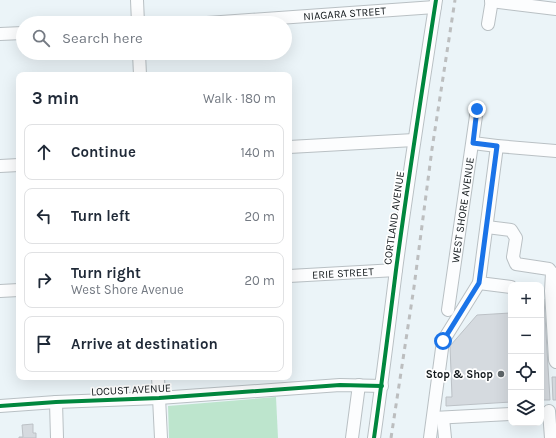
<!DOCTYPE html>
<meta charset="utf-8">
<style>
body{margin:0;font-family:Karla,sans-serif;background:#f2f2f3;color:#1f2937}
.controls{position:absolute;right:12px;bottom:12px;display:grid;overflow:hidden;border-radius:8px;box-shadow:0 4px 16px #0002}
.controls button{width:36px;height:36px;display:grid;place-items:center;padding:0;border:0;border-bottom:1px solid #e0e1e3;background:#fff;color:#1f2937;font:20px sans-serif}
.stop{position:absolute;width:12px;height:12px;margin:-9px;border:3px solid #1a73e8;border-radius:50%;background:#fff}
.stop.end{background:#1a73e8;border-color:#fff;box-shadow:0 1px 4px #0008}
.list{margin:0;padding:0;list-style:none}
h2{display:flex;justify-content:space-between;align-items:center;height:52px;margin:0;padding:0 16px;font-size:17px}
h2 small{font-size:13px;font-weight:400;color:#747a83}
.list li{display:grid;grid-template-columns:26px 1fr auto;gap:12px;align-items:center;box-sizing:border-box;height:56px;margin:0 8px 8px;padding:0 8px;border:1px solid #e0e1e3;border-radius:8px}
.list b{display:block;font-size:15px;white-space:nowrap}
.list p{margin:0;font-size:13px;white-space:nowrap;color:#747a83}
.list em{font-size:13px;font-style:normal;color:#747a83}
.icon{flex:none;width:22px;height:22px;fill:none;stroke:currentColor;stroke-width:2;stroke-linecap:round;stroke-linejoin:round}
.map{position:relative;flex:none;width:556px;height:438px;overflow:hidden}
.search{position:absolute;background:#fff;box-shadow:0 4px 16px #0002;left:16px;top:16px;width:276px;height:44px;display:flex;align-items:center;gap:10px;box-sizing:border-box;padding:0 14px;border-radius:22px;color:#747a83;font-size:15px}
.panel{position:absolute;background:#fff;box-shadow:0 4px 16px #0002;left:16px;top:72px;width:276px;height:308px;border-radius:8px}
.map>svg:first-child{display:block}
.green{fill:#bde5cd}
.building{fill:#d5dadf;stroke:#bcc1c6}
.lines{fill:none;stroke-linecap:round;stroke-linejoin:round}
.minor-casing{stroke:#b9c0c4;stroke-width:14}
.minor{stroke:#fcfdfe;stroke-width:12}
.rail{stroke:#bcbebf;stroke-width:3;stroke-dasharray:5 5;stroke-linecap:butt}
.cycleway-casing{stroke:#fff;stroke-width:6}
.cycleway{stroke:#00873e;stroke-width:4}
.route{stroke:#1a73e8;stroke-width:5}
.poi-dot{fill:#5f6669;stroke:#fff;stroke-width:1.5}
.labels{text-anchor:middle;dominant-baseline:central;stroke-width:3.5;stroke-linejoin:round;paint-order:stroke}
.street-label{font-size:11px;fill:#13191c;stroke:#fff}
.poi-label{font-size:11px;font-weight:bold;fill:#13191c;stroke:#fff;text-anchor:end}
</style>
<div class="map">
<svg width="556" height="438" viewBox="0 0 556 438">
<rect width="100%" height="100%" fill="#ebf4f8"/>
<!-- green -->
<polygon class="green" points="276,397 278,438 169,438 168,406"/>
<!-- building -->
<g class="building">
<polygon points="541,299 544,299 550,400 541,400"/>
<polygon points="511,312 511,402 446,406 446,397 452,397 450,346 477,315 510,313"/>
<polygon points="552,377 556,377 556,400 553,400"/>
<polygon points="33,424 33,433 36,433 36,438 19,438 19,437 23,437 22,425"/>
</g>
<g class="lines">
<!-- minor casing -->
<g class="minor-casing">
<g id="minor">
<polyline points="137,0 138,23"/>
<polyline points="491,1 556,9"/>
<path id="s1" d="M207 23 435 7"/>
<polyline points="488,24 492,0"/>
<polyline points="0,34 23,33"/>
<polyline points="139,53 140,75"/>
<polyline points="473,143 497,146 556,151"/>
<polyline points="497,146 479,283 511,287"/>
<polyline points="289,147 414,140"/>
<polyline points="0,166 19,165"/>
<polyline points="487,227 511,230 516,238 513,257 516,264 549,269 552,273 551,291 555,360 556,362"/>
<path id="s2" d="M289 276 396 270"/>
<polyline points="0,291 19,290"/>
<path id="s3" d="M448 310 477 109"/>
<polyline points="158,377 161,438"/>
<polyline points="56,402 57,438"/>
<polyline points="0,406 56,402 159,398 340,385 382,386"/>
<polyline points="549,411 551,438"/>
<polyline points="433,418 511,414"/>
<polyline points="443,418 445,438"/>
<polyline points="352,438 359,385"/>
<path d="M374 438C382 382 389 326 396 270 408 180 422 90 436 0"/>
<polyline points="430,438 443,341 479,283"/>
</g>
</g>
<!-- minor -->
<use href="#minor" class="minor"/>
<!-- rail -->
<polyline class="rail" points="391,438 414,287 432,149 455,0"/>
<!-- cycleway casing -->
<g class="cycleway-casing">
<g id="cycleway">
<polyline points="0,406 56,402 159,398 340,385 382,386"/>
<path d="M374 438C382 382 389 326 396 270 408 180 422 90 436 0"/>
</g>
</g>
<!-- cycleway -->
<use href="#cycleway" class="cycleway"/>
</g>
<g class="lines">
<!-- route -->
<polyline class="route" points="443,341 479,283 497,146 473,143 477,109"/>
</g>
<!-- markers -->
<circle class="poi-dot" cx="501" cy="374" r="4"/>
<g class="labels">
<!-- street labels -->
<g class="street-label">
<text stroke="none"><textPath href="#s1" startOffset="138">NIAGARA STREET</textPath></text>
<text stroke="none"><textPath href="#s3" startOffset="101">WEST SHORE AVENUE</textPath></text>
<text transform="translate(394 218) rotate(-82)">CORTLAND AVENUE</text>
<text stroke="none"><textPath href="#s2" startOffset="54">ERIE STREET</textPath></text>
<text transform="translate(131 390) rotate(-3)">LOCUST AVENUE</text>
</g>
<!-- poi labels -->
<g class="poi-label">
<text x="493" y="374">Stop &amp; Shop</text>
</g>
</g>
</svg>
<div class="controls">
<button>+</button>
<button>−</button>
<button><svg class="icon" aria-label="locate" viewBox="0 0 24 24"><circle cx="12" cy="12" r="6"/><path d="M12 2v4M12 18v4M2 12h4M18 12h4"/></svg></button>
<button><svg class="icon" aria-label="layers" viewBox="0 0 24 24"><path d="M12 4l9 5-9 5-9-5zM3 14l9 5 9-5"/></svg></button>
</div>
<div class="stop" style="left:443px;top:341px"></div>
<div class="stop end" style="left:477px;top:109px"></div>
<div class="search"><svg class="icon" aria-label="search" viewBox="0 0 24 24"><circle cx="10" cy="10" r="6"/><path d="M15 15l6 6"/></svg>Search here</div>
<section class="panel">
<h2>3 min<small>Walk · 180 m</small></h2>
<ul class="list">
<li><svg class="icon" aria-label="ahead" viewBox="0 0 24 24"><path d="M12 20V5M6 11l6-6 6 6"/></svg><div><b>Continue</b></div><em>140 m</em></li>
<li><svg class="icon" aria-label="left" viewBox="0 0 24 24"><path d="M17 20v-9H6M10 6l-5 5 5 5"/></svg><div><b>Turn left</b></div><em>20 m</em></li>
<li><svg class="icon" aria-label="right" viewBox="0 0 24 24"><path d="M7 20v-9h11M14 6l5 5-5 5"/></svg><div><b>Turn right</b><p>West Shore Avenue</p></div><em>20 m</em></li>
<li><svg class="icon" aria-label="arrive" viewBox="0 0 24 24"><path d="M6 21V4h12l-3 4 3 4H6"/></svg><div><b>Arrive at destination</b></div></li>
</ul>
</section>
</div>
